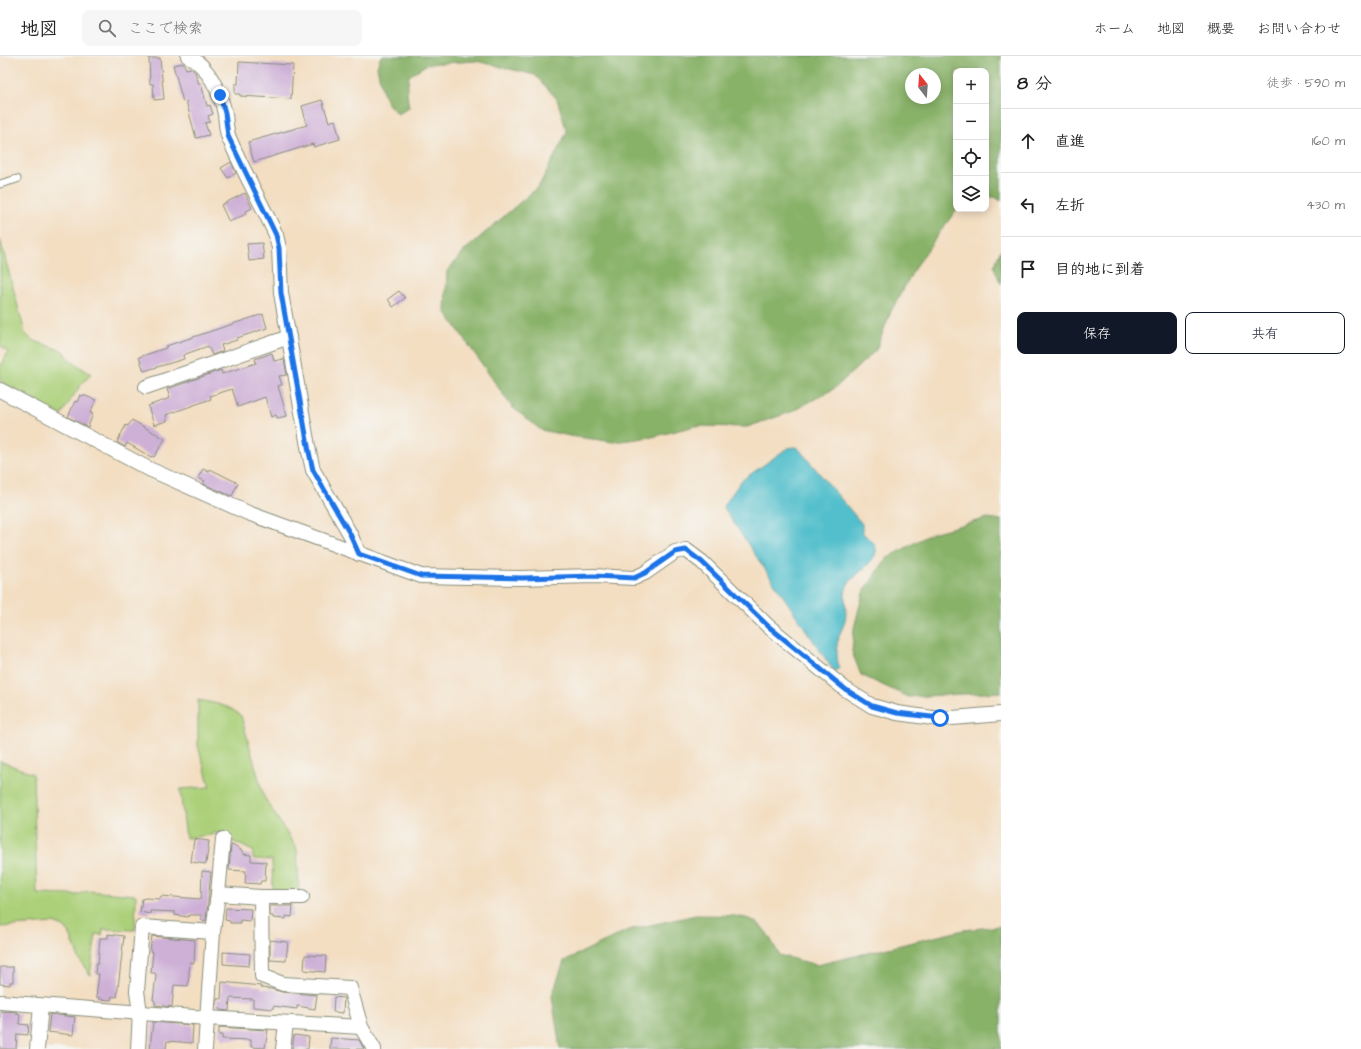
<!DOCTYPE html>
<html lang="ja">
<meta charset="utf-8">
<style>
body{margin:0;font-family:"Architects Daughter","Klee One",sans-serif;background:#f6f6f6;color:#222}
.controls{position:absolute;right:12px;top:12px;display:grid;overflow:hidden;border-radius:8px;box-shadow:0 2px 10px #0003}
.controls button{width:36px;height:36px;display:grid;place-items:center;padding:0;border:0;border-bottom:1px solid #e0e0e0;background:#fff;color:#222;font:20px sans-serif}
.compass{position:absolute;left:905px;top:12px;width:36px;height:36px;border-radius:50%;background:#fff;box-shadow:0 2px 10px #0003;rotate:343deg}
.stop{position:absolute;width:12px;height:12px;margin:-9px;border:3px solid #1a73e8;border-radius:50%;background:#fff}
.stop.end{background:#1a73e8;border-color:#fff;box-shadow:0 1px 4px #0008}
.list{margin:0;padding:0;list-style:none}
h2{display:flex;justify-content:space-between;align-items:center;height:52px;margin:0;padding:0 16px;font-size:17px}
h2 small{font-size:13px;font-weight:400;color:#767676}
.list li{display:grid;grid-template-columns:26px 1fr auto;gap:12px;align-items:center;box-sizing:border-box;height:64px;padding:0 16px;border-top:1px solid #e0e0e0}
.list b{display:block;font-size:15px;white-space:nowrap}
.list em{font-size:13px;font-style:normal;color:#767676}
.actions{display:flex;gap:8px;padding:12px 16px}
.actions a{flex:1;padding:9px 0;border:1px solid #111827;border-radius:8px;text-align:center;font-size:14px;color:#111827}
.actions .main{background:#111827;color:#fff}
.icon{flex:none;width:22px;height:22px;fill:none;stroke:currentColor;stroke-width:2;stroke-linecap:round;stroke-linejoin:round}
.map{position:relative;flex:none;width:1001px;height:993px;overflow:hidden}
header{display:flex;align-items:center;gap:24px;box-sizing:border-box;height:56px;padding:0 20px;background:#fff;border-bottom:1px solid #e0e0e0}
header strong{font-size:19px}
nav{display:flex;gap:22px;margin-inline-start:auto;font-size:14px}
.search{width:280px;height:36px;background:#f6f6f6;display:flex;align-items:center;gap:10px;box-sizing:border-box;padding:0 14px;border-radius:8px;color:#767676;font-size:15px}
main{display:flex}
aside{flex:1;background:#fff}
.map>svg:first-child{display:block}
.green{fill:#acd079;stroke:#668656}
.forest{fill:#89b269;stroke:#54784e;fill-rule:evenodd}
.water{fill:#53bfcc;stroke:#397e80}
.building{fill:#ceb0d7}
.lines{fill:none;stroke-linecap:round;stroke-linejoin:round}
.service-casing{stroke:#898e7b;stroke-width:9}
.minor-casing{stroke:#898e7b;stroke-width:16}
.service{stroke:#fff;stroke-width:7}
.minor{stroke:#fff;stroke-width:14}
.route{stroke:#1a73e8;stroke-width:5}
</style>
<header>
<strong>地図</strong>
<div class="search"><svg class="icon" aria-label="search" viewBox="0 0 24 24"><circle cx="10" cy="10" r="6"/><path d="M15 15l6 6"/></svg>ここで検索</div>
<nav><a>ホーム</a><a>地図</a><a>概要</a><a>お問い合わせ</a></nav>
</header>
<main>
<div class="map">
<svg width="1001" height="993" viewBox="0 0 1001 993">
<rect width="100%" height="100%" fill="#f6f6f2"/>
<filter id="ink" filterUnits="userSpaceOnUse"><feTurbulence type="fractalNoise" baseFrequency=".025" numOctaves="2"/><feDisplacementMap in="SourceGraphic" scale="8" xChannelSelector="R" yChannelSelector="G"/><feConvolveMatrix kernelMatrix="1 2 1 2 8 2 1 2 1" color-interpolation-filters="sRGB"/></filter>
<filter id="wash" filterUnits="userSpaceOnUse"><feTurbulence type="fractalNoise" baseFrequency=".012" numOctaves="4" result="noise"/><feDisplacementMap in="SourceGraphic" scale="16" xChannelSelector="R" yChannelSelector="G"/><feGaussianBlur stdDeviation="0.9" result="paint"/><feColorMatrix in="noise" values="0 0 0 0 0 0 0 0 0 0 0 0 0 0 0 0 0 1.4 0 .05"/><feComposite in="paint" operator="in"/></filter>
<g filter="url(#wash)">
<rect width="100%" height="100%" fill="#f3dec2"/>
<!-- green -->
<g class="green">
<polygon points="0,183 25,277 32,284 63,295 71,305 91,318 80,330 61,359 0,325 0,312 8,296 0,289"/>
<path d="M198 644C213 647 230 649 241 660L264 741 297 793 299 838 273 836 272 804 253 803V795L230 784 229 777H212V779L186 782 180 733 210 731 198 690Z"/>
<polygon points="0,705 33,718 37,838 77,839 87,835 136,839 135,874 103,873 102,879 96,878 90,919 79,903 70,878 64,871 53,867 0,871"/>
</g>
<!-- forest -->
<g class="forest">
<path d="M381 0H1001V145L995 141H986V15H956V153H957L937 180 915 212 891 255 876 294 835 332 791 356 747 371 695 370 652 381 614 386 570 380 541 374 512 351 445 255 447 215 464 195 539 130 567 76 557 43 535 19 476 5 427 8 409 20 407 37 409 52 398 58 387 47 382 33 377 11ZM911 18H935V42H911Z"/>
<polygon points="1001,193 1001,228 994,211"/>
<polygon points="988,462 1001,464 1001,636 908,641 861,619 852,596 854,572 863,537 886,503 932,477"/>
<path d="M696 859C714 860 737 857 754 865 765 870 774 889 779 899L817 909 964 874 1001 870V993H560L552 940 564 905 628 874Z"/>
</g>
<!-- water -->
<path class="water" d="M794 391 798 392 862 468V477C867 481 875 486 876 493 878 506 851 520 847 530 842 541 848 553 845 564 844 571 839 577 838 584 836 592 837 603 839 612L835 615 831 611 723 451 741 425 782 396 789 392Z"/>
<g id="blocks">
<!-- building -->
<g class="building">
<polygon points="149,2 160,2 164,43 154,44 153,28 150,28"/>
<polygon points="239,6 293,9 291,43 240,40 240,38 235,38 235,28 238,28"/>
<polygon points="183,7 186,13 191,12 195,16 199,28 201,28 207,50 210,49 213,58 208,60 210,66 205,67 209,79 196,82 186,45 183,46 173,9"/>
<polygon points="322,44 329,66 335,64 340,83 314,91 313,88 254,106 248,86 307,69 302,50"/>
<polygon points="231,106 236,117 228,122 221,112"/>
<polygon points="245,137 252,152 245,156 246,158 229,166 221,149"/>
<polygon points="262,187 264,203 249,205 247,188"/>
<polygon points="399,235 405,242 393,251 388,243"/>
<polygon points="263,258 267,272 237,282 237,284 221,289 223,295 212,299 208,290 183,299 184,303 144,315 139,301 166,292 166,290"/>
<polygon points="272,297 274,305 284,303 287,319 279,320 282,329 278,330 287,360 277,362 276,359 271,361 265,341 238,351 232,333 210,340 211,343 166,359 167,365 154,369 148,350 170,342 167,333 221,314 222,318 256,307 255,303"/>
<polygon points="80,339 82,340 83,339 96,344 90,357 93,358 88,371 68,361 75,345 77,346"/>
<polygon points="132,364 165,383 154,401 152,400 151,401 127,387 125,391 117,386 126,369 128,370"/>
<polygon points="203,413 209,416 210,413 238,427 232,440 203,428 205,425 198,422"/>
<polygon points="194,783 209,785 206,808 191,806"/>
<polygon points="231,789 236,790 243,796 243,798 251,799 251,805 266,806 265,825 261,825 260,828 245,827 246,815 229,814"/>
<polygon points="202,815 211,816 206,865 201,864 201,859 189,859 188,861 175,859 175,856 153,855 150,855 150,858 140,856 142,843 146,842 160,843 161,840 201,843"/>
<polygon points="270,850 293,850 292,861 286,860 286,863 273,862 273,860 270,860"/>
<polygon points="226,852 251,853 250,865 240,864 240,867 230,867 230,865 225,864"/>
<polygon points="108,878 124,880 117,941 112,940 111,944 99,943 99,941 96,941 99,918 95,918 96,908 98,908 100,882 108,882"/>
<polygon points="152,880 195,884 194,907 190,906 188,930 174,929 172,951 155,949 155,945 153,944 156,919 155,917 151,917 153,896 150,895"/>
<polygon points="270,884 288,886 286,905 270,904"/>
<polygon points="223,896 250,898 249,910 223,908"/>
<polygon points="305,899 326,900 325,916 304,914"/>
<polygon points="0,911 13,911 13,926 10,926 10,929 0,928"/>
<polygon points="222,926 261,930 261,932 271,933 282,936 317,939 315,953 297,950 297,953 273,950 273,953 253,951 253,943 230,942 229,955 220,954 220,952 217,949 217,943 221,943"/>
<polygon points="334,941 344,942 343,957 333,956"/>
<polygon points="0,955 17,956 16,957 20,958 19,968 29,969 28,979 17,978 16,993 0,993"/>
<polygon points="50,958 75,961 73,979 48,976"/>
<polygon points="153,966 193,969 192,987 167,985 166,993 150,993"/>
<polygon points="219,971 268,974 265,992 251,991 251,984 222,983 222,979 219,979"/>
<polygon points="294,979 309,981 308,993 292,993"/>
<polygon points="331,982 359,984 364,993 330,993"/>
</g>
</g>
</g>
<g filter="url(#ink)">
<use href="#blocks" fill-opacity="0" stroke="#898e7b" stroke-width="1"/>
<g class="lines">
<!-- service casing -->
<g class="service-casing">
<polyline id="service" points="0,128 17,123"/>
</g>
<!-- minor casing -->
<g class="minor-casing">
<g id="minor">
<path d="M188 0C208 9 221 38 225 58 226 66 226 75 229 82 243 115 261 146 276 179L279 192 281 237 309 396 313 414 350 478 359 498"/>
<polyline points="146,331 289,281"/>
<polyline points="0,334 149,413 248,457 421,520 521,522 594,520 634,522 645,517 675,496 686,494 702,506 768,570 845,633 872,650 897,657 940,663 1001,658"/>
<polyline points="218,838 261,841 262,920 283,928 350,932 361,971 374,993"/>
<polyline points="261,841 302,841"/>
<polyline points="0,946 207,962 361,971"/>
<polyline points="37,993 41,950"/>
<polyline points="138,993 140,957 137,935 142,871 213,876"/>
<polyline points="205,993 213,876 218,838 223,783"/>
<polyline points="283,993 286,967"/>
</g>
</g>
<!-- service -->
<use href="#service" class="service"/>
<!-- minor -->
<use href="#minor" class="minor"/>
</g>
</g>
<g class="lines" filter="url(#ink)">
<!-- route -->
<polyline class="route" points="220,39 225,57 228,80 276,179 279,192 281,237 309,396 313,414 350,478 359,498 421,520 522,522 594,520 634,522 645,517 675,496 686,494 702,506 768,570 845,633 872,650 897,657 940,662"/>
</g>
</svg>
<div class="controls">
<button>+</button>
<button>−</button>
<button><svg class="icon" aria-label="locate" viewBox="0 0 24 24"><circle cx="12" cy="12" r="6"/><path d="M12 2v4M12 18v4M2 12h4M18 12h4"/></svg></button>
<button><svg class="icon" aria-label="layers" viewBox="0 0 24 24"><path d="M12 4l9 5-9 5-9-5zM3 14l9 5 9-5"/></svg></button>
</div>
<svg class="compass" viewBox="-18 -18 36 36"><path d="M0-13l5 13h-10z" fill="#e53935"/><path d="M0 13l5-13h-10z" fill="#767676"/></svg>
<div class="stop" style="left:940px;top:662px"></div>
<div class="stop end" style="left:220px;top:39px"></div>
</div>
<aside>
<h2>8 分<small>徒歩 · 590 m</small></h2>
<ul class="list">
<li><svg class="icon" aria-label="ahead" viewBox="0 0 24 24"><path d="M12 20V5M6 11l6-6 6 6"/></svg><div><b>直進</b></div><em>160 m</em></li>
<li><svg class="icon" aria-label="left" viewBox="0 0 24 24"><path d="M17 20v-9H6M10 6l-5 5 5 5"/></svg><div><b>左折</b></div><em>430 m</em></li>
<li><svg class="icon" aria-label="arrive" viewBox="0 0 24 24"><path d="M6 21V4h12l-3 4 3 4H6"/></svg><div><b>目的地に到着</b></div></li>
</ul>
<div class="actions"><a class="main">保存</a><a>共有</a></div>
</aside>
</main>
